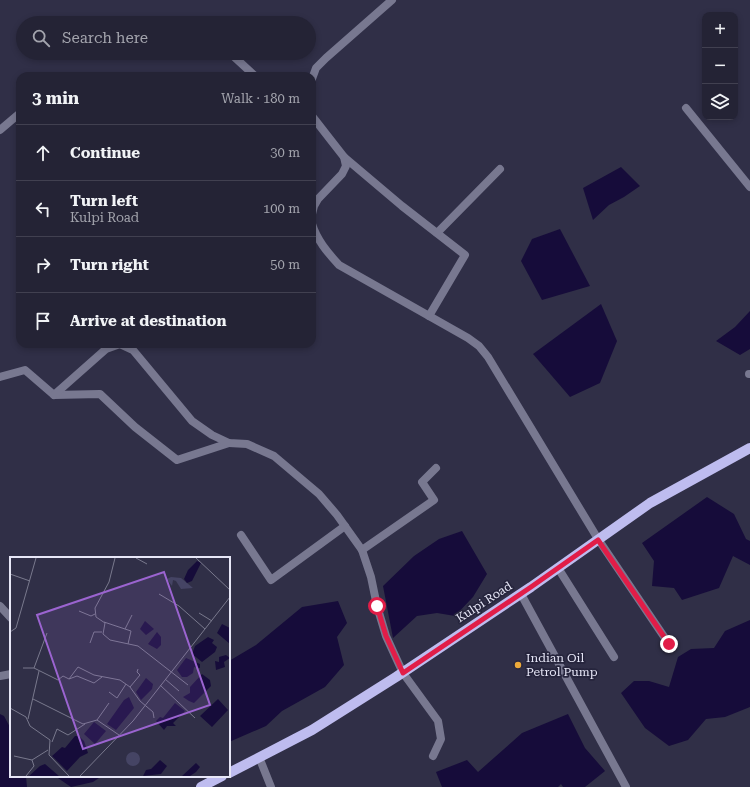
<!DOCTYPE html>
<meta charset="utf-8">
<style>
body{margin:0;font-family:"Roboto Serif",serif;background:#2c2b3d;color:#f1f3f6}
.controls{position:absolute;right:12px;top:12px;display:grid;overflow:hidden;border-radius:8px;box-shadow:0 2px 6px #0003}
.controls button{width:36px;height:36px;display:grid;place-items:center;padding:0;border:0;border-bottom:1px solid #414050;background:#242335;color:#f1f3f6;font:20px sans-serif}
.stop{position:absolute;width:12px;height:12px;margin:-9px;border:3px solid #e11d48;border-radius:50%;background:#fff}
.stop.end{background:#e11d48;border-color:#fff;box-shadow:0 1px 4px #0008}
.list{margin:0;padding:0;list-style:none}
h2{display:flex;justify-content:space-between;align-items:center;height:52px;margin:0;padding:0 16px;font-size:17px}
h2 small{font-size:13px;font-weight:400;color:#a3a4ad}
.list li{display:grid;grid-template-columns:26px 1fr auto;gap:12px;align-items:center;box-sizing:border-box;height:56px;padding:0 16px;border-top:1px solid #414050}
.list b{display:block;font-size:15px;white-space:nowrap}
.list p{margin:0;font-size:13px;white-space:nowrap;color:#a3a4ad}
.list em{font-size:13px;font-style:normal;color:#a3a4ad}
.icon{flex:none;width:22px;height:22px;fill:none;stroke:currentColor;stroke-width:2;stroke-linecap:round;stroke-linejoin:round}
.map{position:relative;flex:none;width:750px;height:787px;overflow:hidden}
.search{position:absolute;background:#242335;box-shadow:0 2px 6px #0003;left:16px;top:16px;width:300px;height:44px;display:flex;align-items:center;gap:10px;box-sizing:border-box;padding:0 14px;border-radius:22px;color:#a3a4ad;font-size:15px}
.panel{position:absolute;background:#242335;box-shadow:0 2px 6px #0003;left:16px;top:72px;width:300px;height:276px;border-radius:12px}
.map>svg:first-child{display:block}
.water{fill:#160c3a}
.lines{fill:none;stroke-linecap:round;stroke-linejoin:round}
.minor{stroke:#787890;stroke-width:8}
.primary{stroke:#bebcef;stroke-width:10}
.route{stroke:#e11d48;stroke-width:5}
.poi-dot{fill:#eca93a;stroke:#26253d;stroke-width:1.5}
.labels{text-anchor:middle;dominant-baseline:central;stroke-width:3.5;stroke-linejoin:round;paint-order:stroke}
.street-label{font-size:12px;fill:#e7e7f7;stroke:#26253d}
.poi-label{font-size:12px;fill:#e7e7f7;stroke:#26253d;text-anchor:start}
.inset-road{fill:none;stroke:#79798d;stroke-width:1}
.view{fill:#9b64d0;fill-opacity:0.15;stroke:#9b64d0;stroke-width:2}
.inset-edge{fill:none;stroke:#e7e7f7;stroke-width:2}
</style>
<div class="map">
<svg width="750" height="787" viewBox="0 0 750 787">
<rect width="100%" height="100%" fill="#302f47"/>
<!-- water -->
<g class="water">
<polygon points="621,167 640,186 624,197 609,205 593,220 583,188"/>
<polygon points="560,229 590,286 542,300 521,261 532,239"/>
<polygon points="601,304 617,341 600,383 570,397 533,354"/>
<polygon points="750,311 750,349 740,355 716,341 735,327"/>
<polygon points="707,497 734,514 746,539 750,541 750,565 733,556 719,588 682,600 674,588 652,586 654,561 642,543"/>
<polygon points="462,531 487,574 473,597 455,616 437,613 417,616 393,638 383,586 414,556 439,539"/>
<polygon points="338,601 347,623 337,637 344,665 325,687 282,711 266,726 229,742 229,661 256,645 302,607"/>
<polygon points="750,620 750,707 725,717 706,719 688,740 669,746 645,728 621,693 634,681 649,681 669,687 678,657 691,649 714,648 725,631"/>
<polygon points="0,714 4,716 11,729 11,776 26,776 27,787 0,787"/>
<polygon points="568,714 585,748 605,771 585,787 563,787 561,784 558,787 442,787 436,772 467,760 478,772 522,733"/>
<polygon points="55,776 102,776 93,782 71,787"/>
</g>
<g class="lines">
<!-- minor -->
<g class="minor">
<polyline points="230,53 255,76"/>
<polyline points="312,79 316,68 326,58 392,0"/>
<polyline points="686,108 750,187"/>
<polyline points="312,116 344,157 346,166 342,174 318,199 314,206 312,214"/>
<polyline points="0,130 20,113"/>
<polyline points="344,157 402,206 465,255 429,316"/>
<path d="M312 224C317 240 327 252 339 265L468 338 479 346 488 357 598 539 669 644"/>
<polyline points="437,233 500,169"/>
<polyline points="749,374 750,374"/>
<polyline points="0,377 25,370 54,395 100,394 135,427 177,460 229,443"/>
<polyline points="54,395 106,349 120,344 133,350 192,421 212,435 229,443 247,444 274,456 319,494 337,515 362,550 371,577 377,606 386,636 403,673 438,721 441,739 433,756"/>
<polyline points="241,535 271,580 345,526"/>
<polyline points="362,550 434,500 422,482 436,468"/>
<polyline points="558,568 614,657"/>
<polyline points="521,594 626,787"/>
<polyline points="0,606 11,618"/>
<polyline points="0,676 11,674"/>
<polyline points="259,757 271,787"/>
</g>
<!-- primary -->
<g class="primary">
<polyline points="229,773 312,730 396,677 531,587 650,503 750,448"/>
<polyline points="201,787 222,776"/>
</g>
</g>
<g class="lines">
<!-- route -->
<polyline class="route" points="377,606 386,636 403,673 531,587 598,540 669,644"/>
</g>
<!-- markers -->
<circle class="poi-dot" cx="518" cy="665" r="4"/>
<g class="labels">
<!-- street labels -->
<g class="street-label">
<text transform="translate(484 602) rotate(-33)">Kulpi Road</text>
</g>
<!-- poi labels -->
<g class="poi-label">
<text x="526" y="658">Indian Oil<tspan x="526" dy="14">Petrol Pump</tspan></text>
</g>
</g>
<!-- overview -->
<g transform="translate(10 557)">
<rect width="220" height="220" fill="#302f47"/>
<path d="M161 20 171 21 183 31 171 32 166 24 163 23 162 29 157 22ZM116 202a7 7 0 1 1 14 0a7 7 0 1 1-14 0Z" fill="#454464"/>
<path d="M187 4 191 6 182 24 177 26 174 22 178 13ZM135 64 144 72 136 78 130 72ZM212 67 220 71V87L207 76ZM147 75 151 80V88L147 92 138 87ZM198 80 204 83 202 86 207 90 205 95 192 105 182 97 185 89ZM216 98 220 101 214 105 215 110 206 113 205 104 209 105V100ZM176 101 190 107V111L184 110 183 116 177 120H172L167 113ZM192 117 200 123 201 129 184 146 179 144 173 140 180 136V130ZM136 121 143 127 142 132 131 143 126 135ZM119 140 124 151 106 173 97 167 114 143ZM208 142 218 153 202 170 190 159ZM165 146 175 154 163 166 166 169H157L154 173 146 164 150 160 153 161ZM84 165 96 174 85 187 74 177ZM65 179H69L74 184 78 196 70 200 57 214 42 199 52 190 55 191ZM150 203 157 209 151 217 133 219 136 213 141 212ZM186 206 190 210 186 215 180 219H172ZM35 207 49 219H19L30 209Z" fill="#160c3a"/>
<path class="inset-road" d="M105 1 99 25 85 51 86 60 95 66 93 77 100 83 128 89 178 128M126 1 137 7M186 1 220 33M0 17 20 24M149 37 169 49 195 72M69 54 81 59 85 57M189 56 202 64M94 65 121 74 118 87M115 72 122 58M0 75 6 71 26 1M80 86 84 75H92M13 111H24L48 123 53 119 59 122 67 119 84 126 92 120M24 111 37 76M59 122 68 110 84 118 110 123 120 130 130 144 143 155 144 161M155 122 169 134M150 128 185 161M120 130 130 118 127 115 128 112M99 135 107 141 116 127M23 142 73 167 87 163 109 178M0 151 16 160 20 169 40 183 39 198 59 219M18 162 29 114M87 163 99 146M42 185 47 172 58 178 75 167M4 199 22 203 24 209 16 219M22 203 38 193M70 219 123 164 220 40"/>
<path class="view" d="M154 15 200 148 73 192 27 58Z"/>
<rect width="220" height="220" class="inset-edge"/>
</g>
</svg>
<div class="controls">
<button>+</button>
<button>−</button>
<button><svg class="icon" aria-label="layers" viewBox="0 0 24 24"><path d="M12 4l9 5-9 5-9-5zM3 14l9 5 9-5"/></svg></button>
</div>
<div class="stop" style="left:377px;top:606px"></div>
<div class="stop end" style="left:669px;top:644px"></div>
<div class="search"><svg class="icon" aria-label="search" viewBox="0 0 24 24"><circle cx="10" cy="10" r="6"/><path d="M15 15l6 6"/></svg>Search here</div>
<section class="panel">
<h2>3 min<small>Walk · 180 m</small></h2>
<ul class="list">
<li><svg class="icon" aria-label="ahead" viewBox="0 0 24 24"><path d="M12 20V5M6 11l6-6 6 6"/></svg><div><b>Continue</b></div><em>30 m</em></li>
<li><svg class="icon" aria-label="left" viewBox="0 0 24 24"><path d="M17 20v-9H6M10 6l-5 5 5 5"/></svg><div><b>Turn left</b><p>Kulpi Road</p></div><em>100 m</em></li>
<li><svg class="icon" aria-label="right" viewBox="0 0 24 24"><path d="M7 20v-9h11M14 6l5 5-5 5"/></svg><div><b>Turn right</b></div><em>50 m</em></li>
<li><svg class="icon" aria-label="arrive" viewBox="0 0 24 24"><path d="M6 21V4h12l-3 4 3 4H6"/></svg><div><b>Arrive at destination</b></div></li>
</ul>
</section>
</div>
